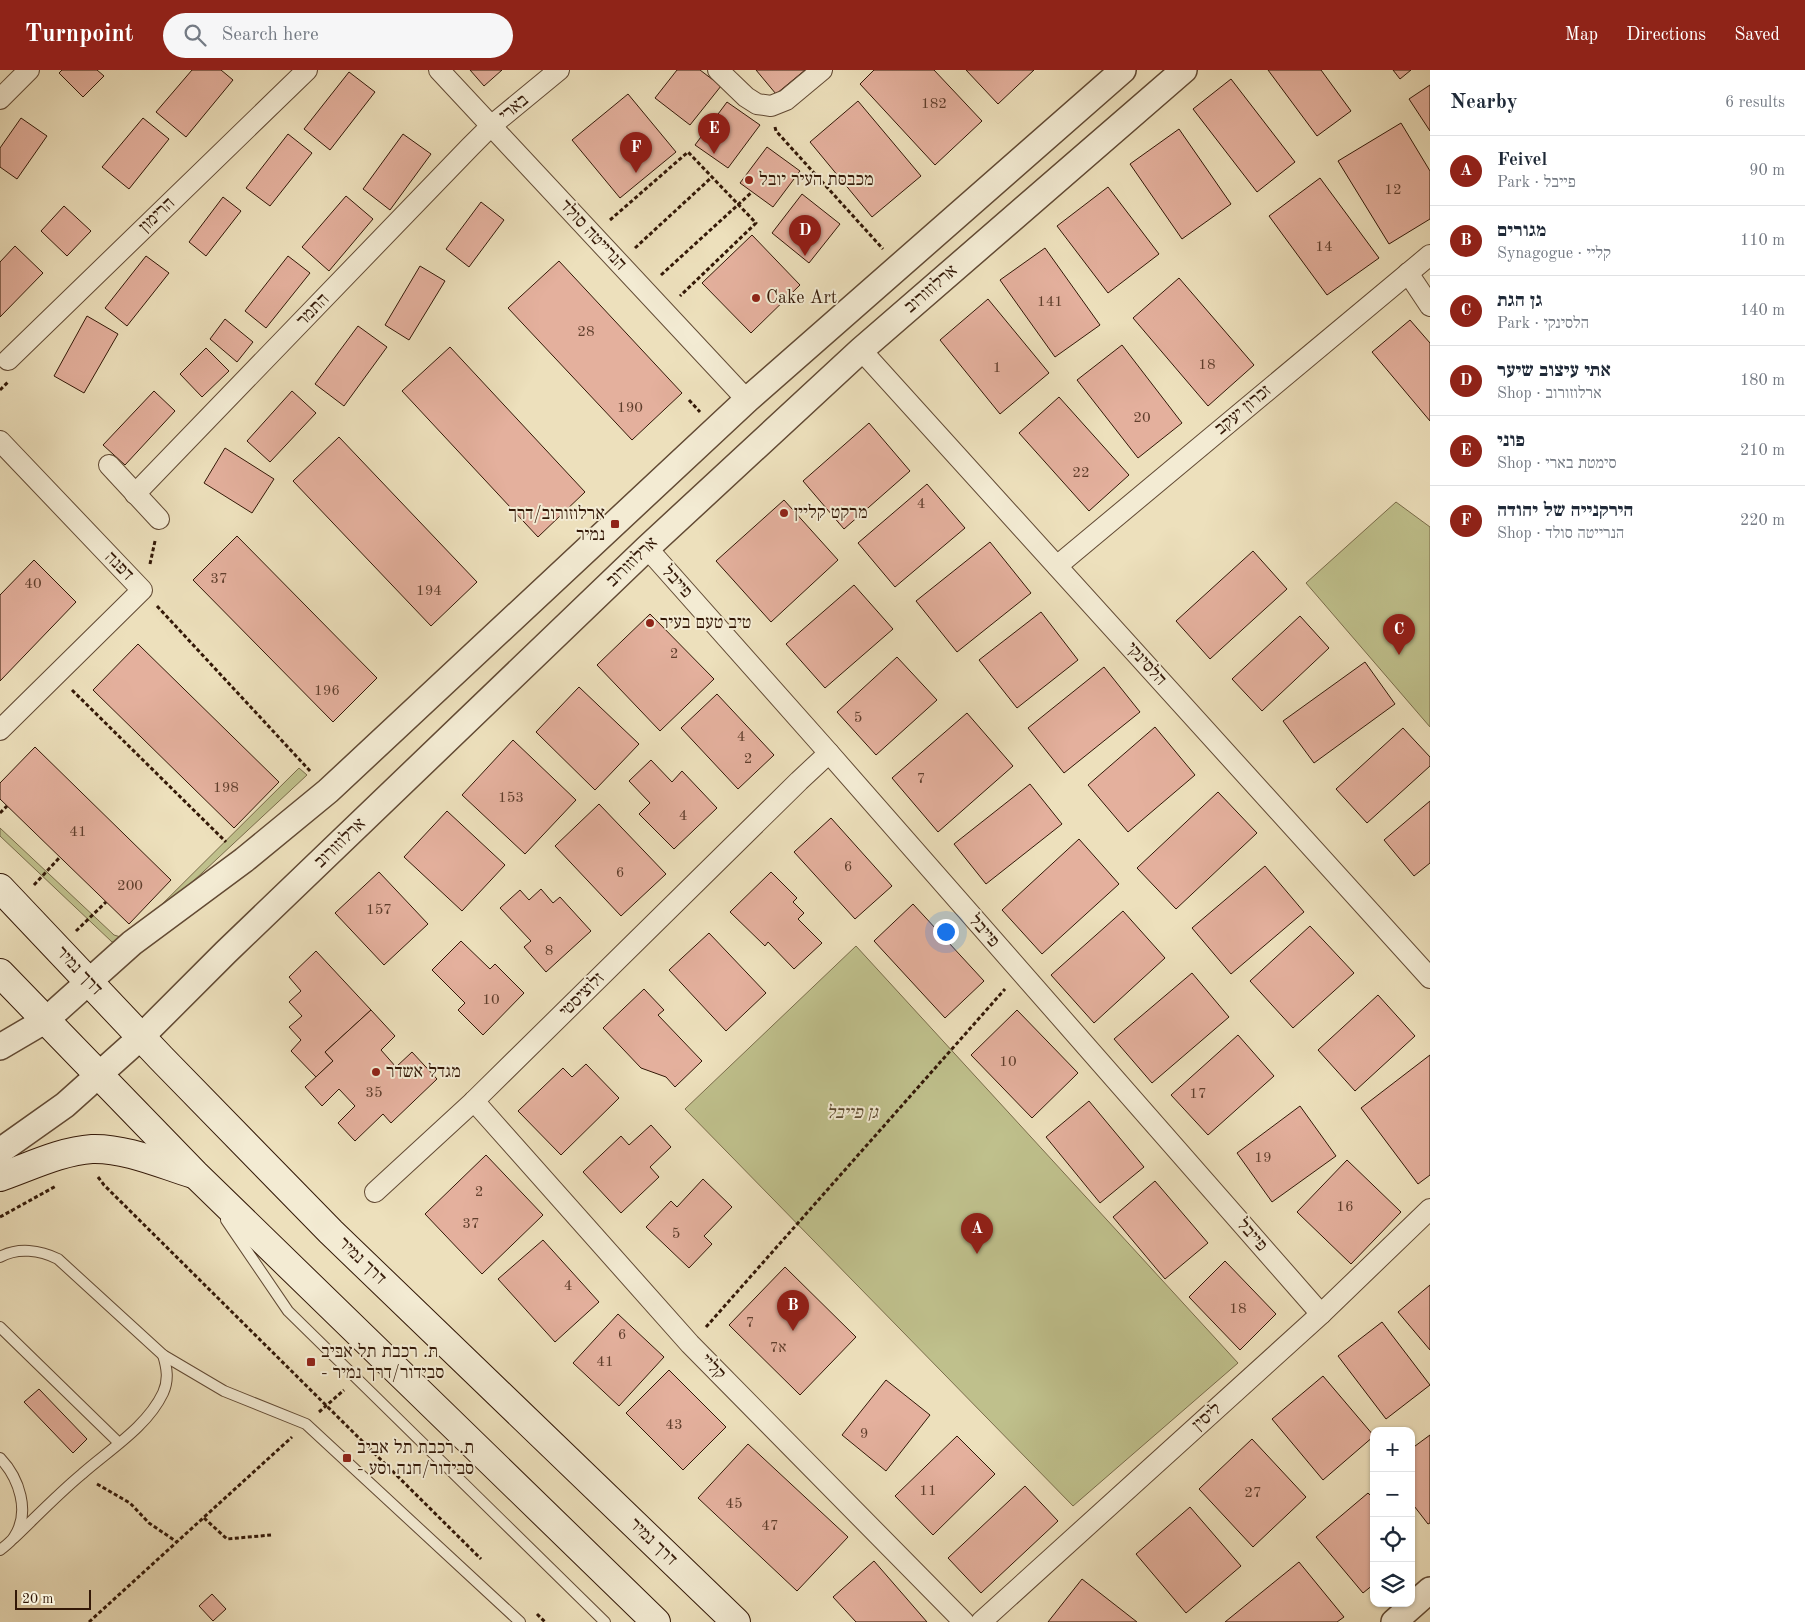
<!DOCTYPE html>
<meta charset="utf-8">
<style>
body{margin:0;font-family:"Old Standard TT","Frank Ruhl Libre",serif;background:#f6f6f7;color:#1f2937}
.controls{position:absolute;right:15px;bottom:15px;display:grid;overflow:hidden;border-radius:10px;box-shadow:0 1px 4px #0004}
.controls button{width:45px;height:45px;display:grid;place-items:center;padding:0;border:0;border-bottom:1px solid #e0e1e3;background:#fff;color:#1f2937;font:25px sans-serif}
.scale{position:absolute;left:15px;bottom:12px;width:76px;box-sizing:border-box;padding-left:5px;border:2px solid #331807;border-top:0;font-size:14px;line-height:18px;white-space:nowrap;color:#331807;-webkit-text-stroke:4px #f3ebd3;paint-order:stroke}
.you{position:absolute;left:945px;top:861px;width:18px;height:18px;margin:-12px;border:4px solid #fff;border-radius:50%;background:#1a73e8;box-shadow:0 0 0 8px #1a73e833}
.badge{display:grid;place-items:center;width:32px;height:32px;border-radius:50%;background:#8f2418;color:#fff;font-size:16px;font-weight:700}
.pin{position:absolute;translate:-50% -41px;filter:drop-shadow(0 1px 2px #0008)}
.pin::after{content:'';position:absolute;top:26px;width:18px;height:15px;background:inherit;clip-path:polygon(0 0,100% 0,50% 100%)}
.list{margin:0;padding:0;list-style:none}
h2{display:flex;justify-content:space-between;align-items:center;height:65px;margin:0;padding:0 20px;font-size:21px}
h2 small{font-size:16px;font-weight:400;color:#747a83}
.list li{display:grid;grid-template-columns:32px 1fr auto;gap:15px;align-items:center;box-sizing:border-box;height:70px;padding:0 20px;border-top:1px solid #e0e1e3}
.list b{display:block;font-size:19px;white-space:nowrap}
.list p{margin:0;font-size:16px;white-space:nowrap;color:#747a83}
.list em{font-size:16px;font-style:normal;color:#747a83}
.icon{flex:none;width:28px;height:28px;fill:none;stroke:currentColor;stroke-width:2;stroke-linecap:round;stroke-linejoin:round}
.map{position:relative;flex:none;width:1430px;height:1552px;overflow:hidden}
header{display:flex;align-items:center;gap:30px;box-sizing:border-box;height:70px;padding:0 25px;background:#8f2418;color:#fff}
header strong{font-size:24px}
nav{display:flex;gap:28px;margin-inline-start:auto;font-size:18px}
.search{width:350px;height:45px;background:#f6f6f7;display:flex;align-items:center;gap:12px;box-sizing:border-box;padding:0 18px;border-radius:28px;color:#747a83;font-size:19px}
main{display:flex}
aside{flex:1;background:#fff}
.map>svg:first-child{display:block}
.green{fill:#bfc08c;stroke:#796c4a}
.building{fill:#e4b09d;stroke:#331807}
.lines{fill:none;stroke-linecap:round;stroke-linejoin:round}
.service-casing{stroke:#624a34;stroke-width:12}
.minor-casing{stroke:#624a34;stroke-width:22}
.tertiary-casing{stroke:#624a34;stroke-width:28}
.secondary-casing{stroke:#331807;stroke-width:30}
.path{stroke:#331807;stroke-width:3;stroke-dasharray:4 2.5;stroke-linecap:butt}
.service{stroke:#f3ebd3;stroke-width:10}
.minor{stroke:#f3ebd3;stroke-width:20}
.tertiary{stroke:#f3ebd3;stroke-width:25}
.secondary{stroke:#f3ebd3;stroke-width:28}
.poi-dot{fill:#8f2418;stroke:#f3ebd3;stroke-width:2}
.labels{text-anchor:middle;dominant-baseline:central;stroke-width:4;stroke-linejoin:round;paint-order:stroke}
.number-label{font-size:15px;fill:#5f3e2c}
.street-label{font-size:18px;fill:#331807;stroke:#f3ebd3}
.poi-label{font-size:18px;fill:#331807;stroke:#f3ebd3;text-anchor:start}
.park-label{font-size:18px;font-style:italic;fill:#5d4a2f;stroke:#f3ebd3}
</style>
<header>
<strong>Turnpoint</strong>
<div class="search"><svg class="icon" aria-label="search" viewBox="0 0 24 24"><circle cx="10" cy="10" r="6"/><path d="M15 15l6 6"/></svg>Search here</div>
<nav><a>Map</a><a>Directions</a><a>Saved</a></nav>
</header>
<main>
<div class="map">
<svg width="1430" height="1552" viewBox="0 0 1430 1552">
<rect width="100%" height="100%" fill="#ede0bc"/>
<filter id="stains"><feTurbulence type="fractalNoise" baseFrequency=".004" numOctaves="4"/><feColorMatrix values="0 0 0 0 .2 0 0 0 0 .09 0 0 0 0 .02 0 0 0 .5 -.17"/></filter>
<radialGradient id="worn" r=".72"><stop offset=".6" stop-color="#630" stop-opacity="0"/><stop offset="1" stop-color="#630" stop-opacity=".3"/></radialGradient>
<!-- green -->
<g class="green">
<polygon points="1396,432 1430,457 1430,657 1306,513"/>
<polygon points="299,698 307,705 129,871 112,872 0,766 0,758 114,865 127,869"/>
<polygon points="856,876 1238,1293 1073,1436 685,1039"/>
</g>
<!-- building -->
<g class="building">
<polygon points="62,0 97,0 104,6 83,27 59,3"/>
<polygon points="192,0 221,0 233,10 186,67 156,42"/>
<polygon points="470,0 502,0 484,16"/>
<polygon points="677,0 700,0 721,16 690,55 655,28"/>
<polygon points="756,0 805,0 776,24"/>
<polygon points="874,0 934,0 982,51 935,95 860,14"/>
<polygon points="966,0 1034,0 998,34"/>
<polygon points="1268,0 1321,0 1351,41 1317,66"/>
<polygon points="1393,0 1411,0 1400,9"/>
<polygon points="349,2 375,22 330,80 304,59"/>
<polygon points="1231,9 1295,92 1257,122 1193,39"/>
<polygon points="1430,15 1430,61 1409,29"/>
<polygon points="628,24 676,82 620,128 572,70"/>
<polygon points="858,31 921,106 872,147 810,72"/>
<polygon points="727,32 760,55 728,98 695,75"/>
<polygon points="21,48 47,66 17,109 0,97 0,78"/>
<polygon points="143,48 169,69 129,119 102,97"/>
<polygon points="1401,53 1430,101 1430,149 1389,174 1338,91"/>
<polygon points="1179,59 1231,134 1182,169 1130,94"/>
<polygon points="288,64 312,83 270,136 246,118"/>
<polygon points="403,64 431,84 390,140 363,119"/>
<polygon points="767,77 800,101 773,137 740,113"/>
<polygon points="1320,108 1379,188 1327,225 1269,146"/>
<polygon points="1108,117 1159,184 1108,223 1057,156"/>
<polygon points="802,124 840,154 809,193 772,163"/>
<polygon points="346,126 373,149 329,201 302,177"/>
<polygon points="223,127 241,141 206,186 189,172"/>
<polygon points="481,132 504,150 469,197 446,179"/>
<polygon points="64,136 91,161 67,186 41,161"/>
<polygon points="752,165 800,215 751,263 702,213"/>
<polygon points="15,176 43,203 0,247 0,192"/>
<polygon points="1045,178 1100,255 1055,287 1000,210"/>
<polygon points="146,186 169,203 127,256 105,238"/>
<polygon points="288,186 310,203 266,258 245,241"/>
<polygon points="559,191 682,323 632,370 508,238"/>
<polygon points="420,196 445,211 409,270 385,255"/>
<polygon points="1179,208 1254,295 1208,336 1133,248"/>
<polygon points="988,229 1049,303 1000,344 940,270"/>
<polygon points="87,246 118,264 84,323 54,306"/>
<polygon points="225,249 253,272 237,292 210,269"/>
<polygon points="1410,250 1430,273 1430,351 1372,282"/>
<polygon points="358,256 387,277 344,336 315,314"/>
<polygon points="1122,275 1182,353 1138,388 1077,310"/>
<polygon points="450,277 585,422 538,467 402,321"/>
<polygon points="206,278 229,301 202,327 180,304"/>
<polygon points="154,321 175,341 125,395 103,375"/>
<polygon points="292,321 316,343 270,392 247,371"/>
<polygon points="1059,327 1129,405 1089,441 1019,363"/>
<polygon points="869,353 910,401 844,459 803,411"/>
<polygon points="339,367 477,512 431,556 293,411"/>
<polygon points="225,378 274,409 252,443 204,413"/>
<polygon points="927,414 965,458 895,517 858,473"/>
<polygon points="784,430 838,490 771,552 716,491"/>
<polygon points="237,466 377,608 333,652 193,510"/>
<polygon points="990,472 1031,523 957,582 916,531"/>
<polygon points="1253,481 1287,519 1210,589 1176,551"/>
<polygon points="34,490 76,532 0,611 0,525"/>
<polygon points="854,515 893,559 825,618 786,574"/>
<polygon points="1041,542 1078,590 1017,638 979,590"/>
<polygon points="650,544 714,609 660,661 597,595"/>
<polygon points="1300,546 1329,578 1262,641 1232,609"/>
<polygon points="138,574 279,712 234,758 93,620"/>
<polygon points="897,587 937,630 876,685 837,642"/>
<polygon points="1365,592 1395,634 1314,693 1283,651"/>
<polygon points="1104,597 1140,642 1064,703 1028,658"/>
<polygon points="579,617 639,674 595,720 536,662"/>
<polygon points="717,624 774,685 738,719 681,658"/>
<polygon points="967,643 1013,696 938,762 892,708"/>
<polygon points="1155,657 1195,705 1128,762 1088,715"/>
<polygon points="1403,658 1430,687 1430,696 1367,753 1336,719"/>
<polygon points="513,670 576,730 525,784 462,725"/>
<polygon points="35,677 171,810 129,854 0,729 0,713"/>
<polygon points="651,690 672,712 682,701 717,738 674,779 639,744 650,733 629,711"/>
<polygon points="1030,714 1062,754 986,814 954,774"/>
<polygon points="1218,722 1257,763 1176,839 1137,798"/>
<polygon points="1430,731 1430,793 1414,806 1384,770"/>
<polygon points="599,734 666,804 621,846 555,776"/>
<polygon points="447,741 505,795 462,841 404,787"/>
<polygon points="831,748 892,816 855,849 794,782"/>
<polygon points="1079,769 1119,814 1042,884 1002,840"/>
<polygon points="1265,796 1304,842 1231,904 1192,858"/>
<polygon points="379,802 428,854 384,895 335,843"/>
<polygon points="771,802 797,828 793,832 804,843 798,849 822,873 794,899 768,872 765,876 730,842"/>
<polygon points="541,819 553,833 560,827 591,861 546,902 524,877 531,871 500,838 520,820 529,830"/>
<polygon points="913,834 984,911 945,948 874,871"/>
<polygon points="1123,841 1165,888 1094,953 1051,905"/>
<polygon points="1310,856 1354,903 1293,958 1250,911"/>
<polygon points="709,863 766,923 726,961 669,900"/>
<polygon points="461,871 490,899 495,894 524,923 483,965 458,940 465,933 432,900"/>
<polygon points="316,881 371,940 325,982 333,991 316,1007 291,981 301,970 289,957 302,946 289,932 301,921 289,907"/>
<polygon points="1192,903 1229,947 1152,1013 1114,969"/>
<polygon points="644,919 664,940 658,945 702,991 675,1017 666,1007 641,998 603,958"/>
<polygon points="1378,925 1415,966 1355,1021 1318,980"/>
<polygon points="371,940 395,966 381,980 396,997 412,982 437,1009 391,1053 383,1044 355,1071 338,1053 355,1036 339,1019 322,1036 305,1017 333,991 325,982"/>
<polygon points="1017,940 1078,1003 1032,1048 971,985"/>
<polygon points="1238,965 1274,1006 1208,1065 1171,1025"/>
<polygon points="1430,985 1430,1105 1418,1114 1361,1038"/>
<polygon points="586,994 619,1028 561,1085 518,1041 563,998 572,1007"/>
<polygon points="1089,1031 1144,1097 1100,1133 1046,1067"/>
<polygon points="1300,1036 1336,1086 1272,1132 1237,1083"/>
<polygon points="651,1055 671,1077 650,1097 659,1107 621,1143 583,1102 621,1066 629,1075"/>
<polygon points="486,1085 543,1145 482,1204 425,1144"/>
<polygon points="1347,1090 1401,1142 1351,1194 1297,1142"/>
<polygon points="703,1109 732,1137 704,1166 712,1174 689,1198 646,1157 671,1131 677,1137"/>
<polygon points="1155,1111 1208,1173 1165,1209 1113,1147"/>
<polygon points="543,1170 599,1232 555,1272 498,1209"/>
<polygon points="1225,1191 1276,1244 1240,1280 1189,1227"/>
<polygon points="785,1197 856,1267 800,1325 729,1255"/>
<polygon points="1430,1215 1430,1280 1398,1242"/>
<polygon points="618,1244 664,1287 619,1336 573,1293"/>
<polygon points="1382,1252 1430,1315 1386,1349 1338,1286"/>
<polygon points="669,1300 726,1357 683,1400 626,1343"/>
<polygon points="1323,1306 1374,1366 1323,1410 1272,1349"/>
<polygon points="886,1310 930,1345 886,1401 842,1365"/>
<polygon points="39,1319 87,1369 73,1383 24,1332"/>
<polygon points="1430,1365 1430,1453 1428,1454 1411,1432 1411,1379"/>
<polygon points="957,1366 995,1404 933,1465 895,1426"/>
<polygon points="1252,1369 1306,1427 1253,1477 1199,1419"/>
<polygon points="748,1374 848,1467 797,1521 698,1428"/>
<polygon points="1025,1416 1058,1451 981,1523 948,1488"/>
<polygon points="1368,1423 1374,1429 1374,1514 1363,1523 1316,1467"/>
<polygon points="1190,1437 1241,1496 1186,1543 1136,1484"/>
<polygon points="874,1491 927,1552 856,1552 833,1527"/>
<polygon points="1299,1492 1344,1547 1337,1552 1225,1552"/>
<polygon points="1082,1509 1137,1552 1048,1552"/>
<polygon points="212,1524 226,1539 213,1551 199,1536"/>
</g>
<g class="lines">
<!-- service casing -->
<g class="service-casing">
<g id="service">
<polyline points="226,1150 288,1241 605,1552"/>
<path d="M0 1187C18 1177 40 1180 58 1189L163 1285 224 1321 306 1354 520 1552"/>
<polyline points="0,1257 118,1372"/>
<path d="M0 1388C19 1408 31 1442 14 1467 11 1472 5 1476 0 1480"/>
<path d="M14 1468C37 1446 58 1424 82 1404 109 1380 147 1357 163 1323 169 1310 167 1298 163 1285"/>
</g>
</g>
<!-- minor casing -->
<g class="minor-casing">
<g id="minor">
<polyline points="439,0 747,330"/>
<polyline points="718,0 746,27 757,34 771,36 786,30 822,0"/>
<polyline points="0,29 29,0"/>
<polyline points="1408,203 1430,236"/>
<polyline points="861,280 1430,908"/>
<polyline points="8,290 307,0"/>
<polyline points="0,371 142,520 0,660"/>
<polyline points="109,395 159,449"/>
<polyline points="135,424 470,77 491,56 559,0"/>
<polyline points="647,478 829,683 1321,1244"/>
<polyline points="1057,496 1430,185"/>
<polyline points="474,1031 690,1274 964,1552"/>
<polyline points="375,1122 474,1031 799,711 829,683"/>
<polyline points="981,1552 1321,1244 1430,1139"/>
</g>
</g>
<!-- tertiary casing -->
<g class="tertiary-casing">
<g id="tertiary">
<polyline points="0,977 46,950 132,873 244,790 328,721 747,330 1123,0"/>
<polyline points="0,1081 65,1035 141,967 226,882 647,478 861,280 1184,0"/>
<polyline points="1394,1552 1430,1520"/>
</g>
</g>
<!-- secondary casing -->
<g class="secondary-casing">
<g id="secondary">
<polyline points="0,818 161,988 331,1162 736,1552"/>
<polyline points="0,903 195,1104 656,1552"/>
<path d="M0 1107C29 1097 61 1081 92 1079 126 1078 161 1094 193 1104"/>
</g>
</g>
<!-- path -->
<g class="path">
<polyline points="775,57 776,61 883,179"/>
<polyline points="610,150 688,82 756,153 680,226"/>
<polyline points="635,178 712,107"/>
<polyline points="661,205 752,122"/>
<polyline points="0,320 8,312"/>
<polyline points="689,330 700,342"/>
<polyline points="150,494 155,471"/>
<polyline points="157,536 311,702"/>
<polyline points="72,620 226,772"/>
<polyline points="0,743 7,736"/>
<polyline points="34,815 60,787"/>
<polyline points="76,861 106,832"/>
<polyline points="98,1107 104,1115 481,1489"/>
<polyline points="0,1147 56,1116"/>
<polyline points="706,1257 1005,919"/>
<polyline points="319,1342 344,1320"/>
<polyline points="97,1414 130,1433 149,1453 177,1472"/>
<polyline points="204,1448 227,1469 271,1465"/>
<polyline points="537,1544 545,1552"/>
<polyline points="89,1552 292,1367"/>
</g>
<!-- service -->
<use href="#service" class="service"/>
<!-- minor -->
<use href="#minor" class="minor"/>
<!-- tertiary -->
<use href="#tertiary" class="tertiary"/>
<!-- secondary -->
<use href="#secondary" class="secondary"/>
</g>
<!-- markers -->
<g class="poi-dot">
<circle cx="749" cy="110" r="5"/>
<circle cx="756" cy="228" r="5"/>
<circle cx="784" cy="443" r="5"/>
<rect x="610" y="449" width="10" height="10" rx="2.5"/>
<circle cx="650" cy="553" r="5"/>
<circle cx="376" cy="1002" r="5"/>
<rect x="306" y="1287" width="10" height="10" rx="2.5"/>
<rect x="342" y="1383" width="10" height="10" rx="2.5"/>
</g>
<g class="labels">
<!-- number labels -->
<g class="number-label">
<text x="934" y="34">182</text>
<text x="1393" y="120">12</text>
<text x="1324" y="177">14</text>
<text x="1050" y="232">141</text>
<text x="586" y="262">28</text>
<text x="1207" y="295">18</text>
<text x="997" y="298">1</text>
<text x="630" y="338">190</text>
<text x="1142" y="348">20</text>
<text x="1081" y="403">22</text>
<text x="921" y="434">4</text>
<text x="219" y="509">37</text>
<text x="33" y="514">40</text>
<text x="429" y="521">194</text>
<text x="674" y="584">2</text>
<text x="327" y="621">196</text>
<text x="858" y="648">5</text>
<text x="741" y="667">4</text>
<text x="748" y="689">2</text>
<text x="921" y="709">7</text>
<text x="226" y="718">198</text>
<text x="511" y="728">153</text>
<text x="683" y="746">4</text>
<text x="78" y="762">41</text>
<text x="848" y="797">6</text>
<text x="620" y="803">6</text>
<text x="130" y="816">200</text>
<text x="379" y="840">157</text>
<text x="549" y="881">8</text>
<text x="491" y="930">10</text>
<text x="1008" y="992">10</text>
<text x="374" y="1023">35</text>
<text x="1198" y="1024">17</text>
<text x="1263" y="1088">19</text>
<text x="479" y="1122">2</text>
<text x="1345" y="1137">16</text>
<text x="471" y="1154">37</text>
<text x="676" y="1164">5</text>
<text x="568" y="1216">4</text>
<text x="1238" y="1239">18</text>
<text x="750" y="1253">7</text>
<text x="622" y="1265">6</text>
<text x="778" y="1278">7א</text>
<text x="605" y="1292">41</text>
<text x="674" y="1355">43</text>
<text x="864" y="1364">9</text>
<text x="928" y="1421">11</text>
<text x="1253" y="1423">27</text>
<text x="734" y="1434">45</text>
<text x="770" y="1456">47</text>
</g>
<!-- street labels -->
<g class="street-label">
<text transform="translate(514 38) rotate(-40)">בארי</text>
<text transform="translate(157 145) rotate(-44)">הרימון</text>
<text transform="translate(593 165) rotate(47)">הנרייטה סולד</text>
<text transform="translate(931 219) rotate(-41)">ארלוזורוב</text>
<text transform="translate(313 240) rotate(-46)">התמר</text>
<text transform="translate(1243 340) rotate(-40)">זכרון יעקב</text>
<text transform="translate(632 492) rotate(-44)">ארלוזורוב</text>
<text transform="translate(119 496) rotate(45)">דפנה</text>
<text transform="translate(677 512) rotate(48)">פייבל</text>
<text transform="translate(1146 594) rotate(48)">הלסינקי</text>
<text transform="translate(340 773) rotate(-44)">ארלוזורוב</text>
<text transform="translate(984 861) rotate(49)">פייבל</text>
<text transform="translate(79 901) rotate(47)">דרך נמיר</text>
<text transform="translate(582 925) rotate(-45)">זלוציסטי</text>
<text transform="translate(1252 1165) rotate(49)">פייבל</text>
<text transform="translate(362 1191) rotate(44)">דרך נמיר</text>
<text transform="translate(713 1297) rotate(46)">קליי</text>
<text transform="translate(1207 1347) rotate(-42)">ליסין</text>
<text transform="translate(653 1472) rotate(44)">דרך נמיר</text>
</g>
<!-- poi labels -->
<g class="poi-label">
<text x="759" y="110">מכבסת העיר יובל</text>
<text x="766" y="228">Cake Art</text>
<text x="794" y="443">מרקט קליין</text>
<text x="605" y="444" text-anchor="end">ארלוזורוב/דרך<tspan x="605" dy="21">נמיר</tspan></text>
<text x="660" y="553">טיב טעם בעיר</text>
<text x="386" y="1002">מגדל אשדר</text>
<text x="321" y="1282">ת. רכבת תל אביב<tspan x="321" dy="21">- סבידור/דרך נמיר</tspan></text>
<text x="357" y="1378">ת. רכבת תל אביב<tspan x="357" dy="21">- סבידור/חנה וסע</tspan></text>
</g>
<!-- park labels -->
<g class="park-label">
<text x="852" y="1043">גן פייבל</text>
</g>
</g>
<rect width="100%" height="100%" filter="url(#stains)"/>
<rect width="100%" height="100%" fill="url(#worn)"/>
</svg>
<div class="controls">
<button>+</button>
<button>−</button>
<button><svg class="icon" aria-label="locate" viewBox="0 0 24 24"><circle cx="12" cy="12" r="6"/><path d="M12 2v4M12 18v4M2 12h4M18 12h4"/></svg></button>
<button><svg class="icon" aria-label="layers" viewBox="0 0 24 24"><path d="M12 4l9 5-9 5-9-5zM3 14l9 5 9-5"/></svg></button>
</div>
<div class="scale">20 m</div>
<div class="you"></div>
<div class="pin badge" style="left:977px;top:1184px">A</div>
<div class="pin badge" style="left:793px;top:1261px">B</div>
<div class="pin badge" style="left:1399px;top:585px">C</div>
<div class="pin badge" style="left:805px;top:186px">D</div>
<div class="pin badge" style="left:714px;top:84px">E</div>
<div class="pin badge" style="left:636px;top:103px">F</div>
</div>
<aside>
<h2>Nearby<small>6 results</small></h2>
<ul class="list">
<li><span class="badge">A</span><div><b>Feivel</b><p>Park · פייבל</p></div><em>90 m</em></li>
<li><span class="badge">B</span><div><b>מגורים</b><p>Synagogue · קליי</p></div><em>110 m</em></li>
<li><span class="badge">C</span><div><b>גן הגת</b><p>Park · הלסינקי</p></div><em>140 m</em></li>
<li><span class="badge">D</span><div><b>אתי עיצוב שיער</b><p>Shop · ארלוזורוב</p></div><em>180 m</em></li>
<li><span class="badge">E</span><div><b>פוני</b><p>Shop · סימטת בארי</p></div><em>210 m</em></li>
<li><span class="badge">F</span><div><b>הירקנייה של יהודה</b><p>Shop · הנרייטה סולד</p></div><em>220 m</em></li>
</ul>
</aside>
</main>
